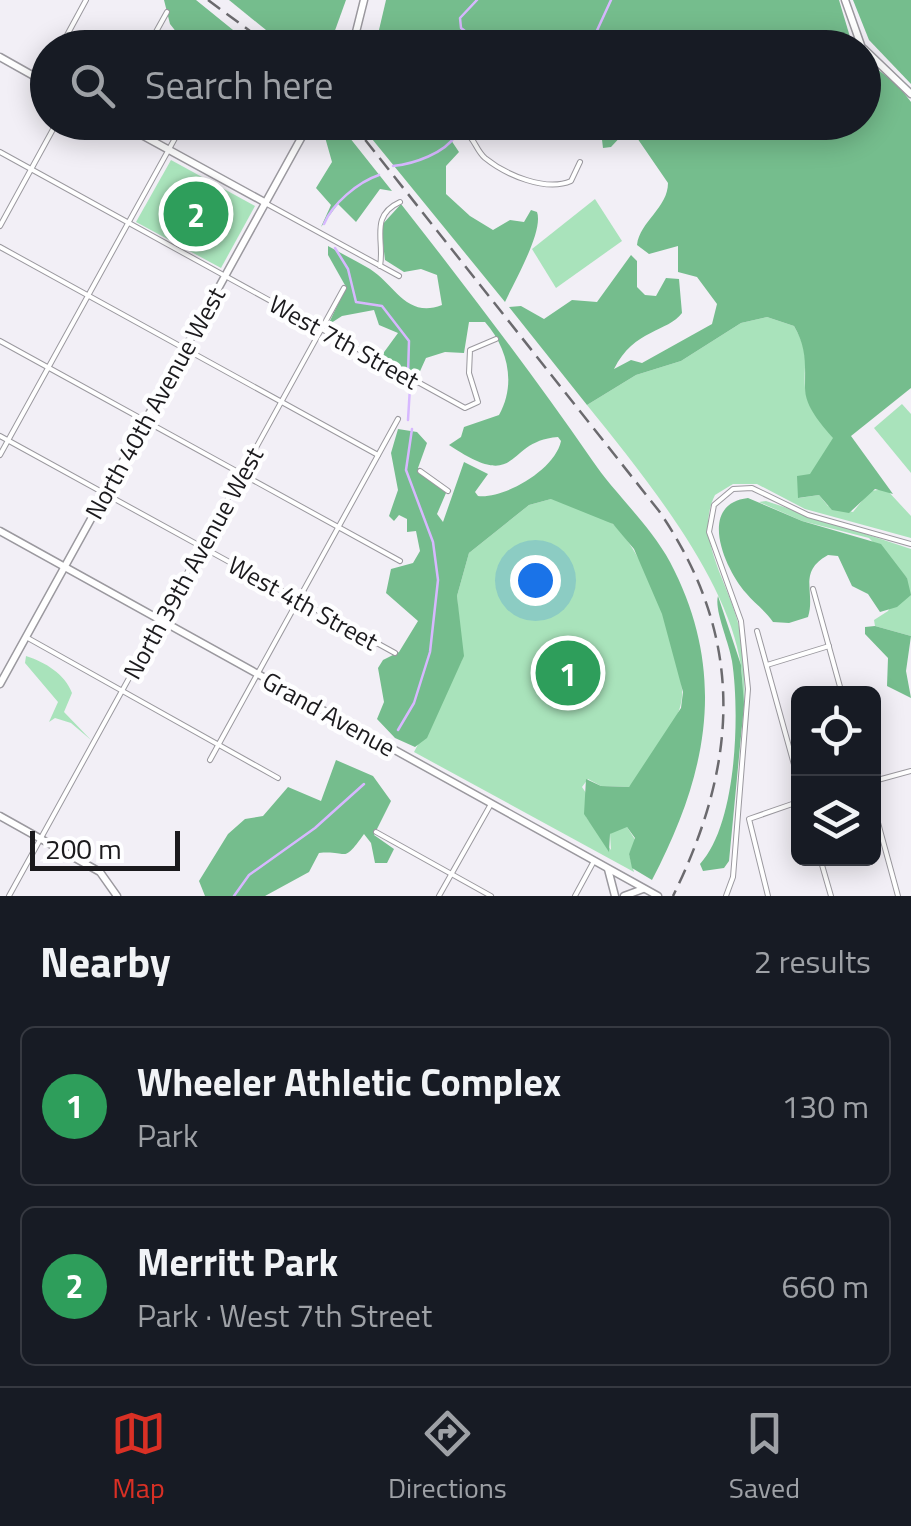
<!DOCTYPE html>
<meta charset="utf-8">
<style>
body{margin:0;font-family:"Titillium Web",sans-serif;background:#20242c;color:#f1f3f6}
.controls{position:absolute;right:30px;bottom:30px;display:grid;overflow:hidden;border-radius:15px;box-shadow:0 5px 25px #0003}
.controls button{width:90px;height:90px;display:grid;place-items:center;padding:0;border:0;border-bottom:2px solid #363941;background:#171b24;color:#f1f3f6;font:50px sans-serif}
.scale{position:absolute;left:30px;bottom:25px;width:150px;box-sizing:border-box;padding-left:10px;border:5px solid #1b1a1d;border-top:0;font-size:28px;line-height:35px;white-space:nowrap;color:#1b1a1d;-webkit-text-stroke:8px #fefeff;paint-order:stroke}
.you{position:absolute;left:535px;top:580px;width:35px;height:35px;margin:-25px;border:8px solid #fff;border-radius:50%;background:#1a73e8;box-shadow:0 0 0 15px #1a73e833}
.badge{display:grid;place-items:center;width:65px;height:65px;border-radius:50%;background:#d93025;color:#fff;font-size:32px;font-weight:700}
.pin{position:absolute;translate:-50% -50%;border:5px solid #fff;box-shadow:0 2px 10px #0006}
.list{margin:0;padding:0;list-style:none}
h2{display:flex;justify-content:space-between;align-items:center;height:130px;margin:0;padding:0 40px;font-size:42px}
h2 small{font-size:32px;font-weight:400;color:#9ea1a6}
.list li{display:grid;grid-template-columns:65px 1fr auto;gap:30px;align-items:center;box-sizing:border-box;height:160px;margin:0 20px 20px;padding:0 20px;border:2px solid #363941;border-radius:15px}
.list b{display:block;font-size:38px;white-space:nowrap}
.list p{margin:0;font-size:32px;white-space:nowrap;color:#9ea1a6}
.list em{font-size:32px;font-style:normal;color:#9ea1a6}
.icon{flex:none;width:55px;height:55px;fill:none;stroke:currentColor;stroke-width:2;stroke-linecap:round;stroke-linejoin:round}
.map{position:relative;flex:none;width:911px;height:896px;overflow:hidden}
.search{position:absolute;background:#171b24;box-shadow:0 5px 25px #0003;left:30px;right:30px;top:30px;height:110px;display:flex;align-items:center;gap:25px;box-sizing:border-box;padding:0 35px;border-radius:55px;color:#9ea1a6;font-size:38px}
.sheet{height:490px;background:#171b24}
nav{display:flex;justify-content:space-around;align-items:center;box-sizing:border-box;height:140px;border-top:2px solid #363941;background:#171b24;font-size:28px;color:#9ea1a6}
nav a{display:grid;justify-items:center;gap:5px}
nav .on{color:#d93025}
.map>svg:first-child{display:block}
.green{fill:#a9e3bb}
.forest{fill:#75bd8d}
.lines{fill:none;stroke-linecap:round;stroke-linejoin:round}
.stream{stroke:#d7b8ff;stroke-width:2.5}
.street-casing{stroke:#9b999f;stroke-width:6}
.secondary-casing{stroke:#9b999f;stroke-width:9}
.street{stroke:#fff;stroke-width:4}
.secondary{stroke:#fff;stroke-width:6}
.rail{stroke:#6b6a6e;stroke-width:2.5;stroke-dasharray:15 8;stroke-linecap:butt}
.labels{text-anchor:middle;dominant-baseline:central;stroke-width:9;stroke-linejoin:round;paint-order:stroke}
.street-label{font-size:25px;fill:#1b1a1d;stroke:#fefeff}
</style>
<div class="map">
<svg width="911" height="896" viewBox="0 0 911 896">
<rect width="100%" height="100%" fill="#f2eff6"/>
<!-- green -->
<g class="green">
<polygon points="171,160 255,206 221,268 136,222"/>
<polygon points="595,199 622,241 556,288 532,249"/>
<path d="M767 317 794 326C811 356 803 361 805 388 807 406 823 426 834 438L799 498 819 495 828 506 853 512 870 491 886 489 911 516V538L805 509 757 484H733L715 495C693 539 731 585 740 631 746 665 745 699 743 734 738 711 745 689 741 666 728 578 644 476 587 405L636 375 681 361 741 323Z"/>
<polygon points="902,404 911,414 911,473 874,428"/>
<path d="M551 499C568 499 601 514 614 525 644 551 690 665 681 703 676 729 648 759 634 783L629 787 601 786 588 779 582 787 588 796 586 817 611 850 610 834 620 826 627 827 636 841 629 854 634 872 414 752 462 660 457 596 469 553 529 505Z"/>
<polygon points="766,501 911,549 911,636 875,626 874,620 888,611 907,578 869,538 802,521 759,502"/>
<path d="M26 656C45 662 65 674 72 693L64 712 91 740 71 723 55 718 49 722 58 702 25 663Z"/>
</g>
<!-- forest -->
<g class="forest">
<polygon points="196,0 254,47 221,47 206,36 181,38 170,24 164,0"/>
<polygon points="229,0 346,0 329,47 287,47"/>
<polygon points="386,0 839,0 853,47 375,47"/>
<polygon points="853,0 911,0 911,84 869,40"/>
<path d="M864 59 898 85 911 102V388L851 436 893 494 875 489 849 513 832 510 819 495 798 498 797 476 810 474 833 438C822 425 805 407 805 388 805 365 807 348 794 326L767 317 741 323 681 361 636 375 587 405 509 307 521 306 544 319 572 300 597 302 631 255 637 261V287L645 295 656 296 666 278 679 279 682 313C668 332 634 329 614 369L631 360 642 363 712 324 717 304 697 277 678 272V246L649 254 637 245C640 221 668 208 668 183L633 132H625L611 147 603 148 600 123 864 122Z"/>
<polygon points="338,123 392,191 380,189 356,222 338,204 321,227 331,205 316,188 332,162 321,123"/>
<path d="M359 123H383L449 137 459 152 446 166V194L470 216 493 230 510 220 524 222 531 210 537 212C544 231 513 284 505 302Z"/>
<path d="M401 204C467 288 531 372 592 460 615 494 650 525 670 562 729 674 707 775 652 880L632 868 629 854 635 838 627 827 610 834 609 852 584 814 586 779 601 786 629 787 681 708 683 692 662 614 634 549 613 524 551 499 529 505 469 553 457 596 464 656 427 738 415 747 395 738 377 719 384 702 378 668 383 660 399 652 418 621 386 593 391 569 413 563 420 551 416 531 407 532V519L399 515 394 521 389 516 398 490 391 453 398 429 417 432 427 443 418 468 446 493 437 514 443 522 464 462 488 474 475 492 478 496C504 499 555 470 561 441L558 437C503 441 522 494 449 445L461 437 464 427 499 415C517 383 507 347 485 322H469L464 353 445 352 426 358 416 380 379 359 398 333 379 325 374 310 342 316 328 325 346 287 328 255V246C342 254 357 261 370 269 395 285 407 319 442 305L437 275 421 269 404 272 385 260 381 226Z"/>
<path d="M748 498 802 521 881 544 907 578 911 595 897 607 880 612 868 594 852 586 838 556 828 555C797 572 816 592 808 617L789 623 773 622C765 610 754 603 746 593 724 568 697 504 748 498Z"/>
<path d="M718 596 741 665 744 705 729 861 724 868 703 871 700 864C737 824 740 713 732 661 729 642 714 610 718 596Z"/>
<polygon points="875,626 911,636 906,671 911,698 887,686 888,658 865,634 865,627"/>
<path d="M336 760 373 776 391 801 374 835 394 849 387 863H375L371 843 364 834C342 865 349 850 319 853L309 872 265 896H205L199 881 228 834 245 819 263 816 288 787 321 801Z"/>
</g>
<g class="lines">
<!-- stream -->
<g class="stream">
<polyline points="477,48 473,37 461,28 460,18 477,0"/>
<polyline points="581,48 594,37 611,0"/>
<path d="M393 166C414 164 445 153 456 135"/>
<path d="M324 224C332 204 358 182 379 175"/>
<polyline points="335,248 348,269 356,302 382,306 409,341 408,375"/>
<polyline points="408,420 410,387"/>
<polyline points="398,730 414,703 430,652 438,580 433,542 406,470 412,429"/>
<polyline points="234,896 249,875 315,828 364,784"/>
</g>
<!-- street casing -->
<g class="street-casing">
<g id="street">
<polyline points="60,48 86,0"/>
<polyline points="147,48 167,12"/>
<polyline points="42,81 48,70"/>
<polyline points="290,122 305,131"/>
<path d="M398 122 465 132C475 139 476 150 485 158 506 175 546 192 571 181L580 162"/>
<polyline points="0,152 465,408 478,402 469,373 470,350 496,339"/>
<polyline points="267,204 399,276"/>
<polyline points="0,226 57,122"/>
<polyline points="0,247 378,455"/>
<path d="M380 266C385 241 369 216 400 202"/>
<polyline points="0,341 400,561"/>
<polyline points="0,436 395,653"/>
<polyline points="0,455 184,122"/>
<polyline points="420,471 448,491"/>
<polyline points="813,589 842,694"/>
<polyline points="757,631 798,779"/>
<polyline points="26,637 278,778"/>
<polyline points="767,665 829,646"/>
<polyline points="210,760 398,419"/>
<polyline points="874,781 911,771"/>
<polyline points="874,808 898,896"/>
<polyline points="376,832 491,896"/>
<polyline points="820,858 831,896"/>
<polyline points="9,896 344,288"/>
<polyline points="439,896 491,804"/>
<polyline points="575,896 594,861"/>
<polyline points="726,896 733,877 748,689 741,621 709,532 714,505 733,489 752,488 808,515 911,544"/>
<polyline points="768,896 749,819 798,802"/>
</g>
</g>
<!-- secondary casing -->
<g class="secondary-casing">
<g id="secondary">
<polyline points="845,0 862,48"/>
<polyline points="352,48 364,0"/>
<polyline points="864,49 911,94"/>
<polyline points="0,57 48,84"/>
<polyline points="118,122 266,203"/>
<polyline points="0,531 658,896"/>
<polyline points="0,684 310,122"/>
<polyline points="0,816 100,872 117,896"/>
<polyline points="608,869 615,896"/>
<polyline points="624,896 643,889"/>
</g>
</g>
<!-- street -->
<use href="#street" class="street"/>
<!-- secondary -->
<use href="#secondary" class="secondary"/>
<!-- rail -->
<g class="rail">
<polyline points="208,0 273,48"/>
<path d="M351 122 659 511C746 638 739 762 673 896"/>
</g>
</g>
<g class="labels">
<!-- street labels -->
<g class="street-label">
<text transform="translate(344 342) rotate(29)">West 7th Street</text>
<text transform="translate(155 403) rotate(-61)">North 40th Avenue West</text>
<text transform="translate(193 563) rotate(-61)">North 39th Avenue West</text>
<text transform="translate(303 603) rotate(29)">West 4th Street</text>
<text transform="translate(329 714) rotate(29)">Grand Avenue</text>
</g>
</g>
</svg>
<div class="controls">
<button><svg class="icon" aria-label="locate" viewBox="0 0 24 24"><circle cx="12" cy="12" r="6"/><path d="M12 2v4M12 18v4M2 12h4M18 12h4"/></svg></button>
<button><svg class="icon" aria-label="layers" viewBox="0 0 24 24"><path d="M12 4l9 5-9 5-9-5zM3 14l9 5 9-5"/></svg></button>
</div>
<div class="scale">200 m</div>
<div class="you"></div>
<div class="pin badge" style="left:568px;top:673px;background:#2e9e5b">1</div>
<div class="pin badge" style="left:196px;top:214px;background:#2e9e5b">2</div>
<div class="search"><svg class="icon" aria-label="search" viewBox="0 0 24 24"><circle cx="10" cy="10" r="6"/><path d="M15 15l6 6"/></svg>Search here</div>
</div>
<section class="sheet">
<h2>Nearby<small>2 results</small></h2>
<ul class="list">
<li><span class="badge" style="background:#2e9e5b">1</span><div><b>Wheeler Athletic Complex</b><p>Park</p></div><em>130 m</em></li>
<li><span class="badge" style="background:#2e9e5b">2</span><div><b>Merritt Park</b><p>Park · West 7th Street</p></div><em>660 m</em></li>
</ul>
</section>
<nav>
<a class="on"><svg class="icon" aria-label="map" viewBox="0 0 24 24"><path d="M3 6l6-2 6 2 6-2v14l-6 2-6-2-6 2zM9 4v14M15 6v14"/></svg>Map</a>
<a><svg class="icon" aria-label="directions" viewBox="0 0 24 24"><path d="M12 3l9 9-9 9-9-9zM9 14v-3h6M13 9l2 2-2 2"/></svg>Directions</a>
<a><svg class="icon" aria-label="saved" viewBox="0 0 24 24"><path d="M7 4h10v16l-5-4-5 4z"/></svg>Saved</a>
</nav>
